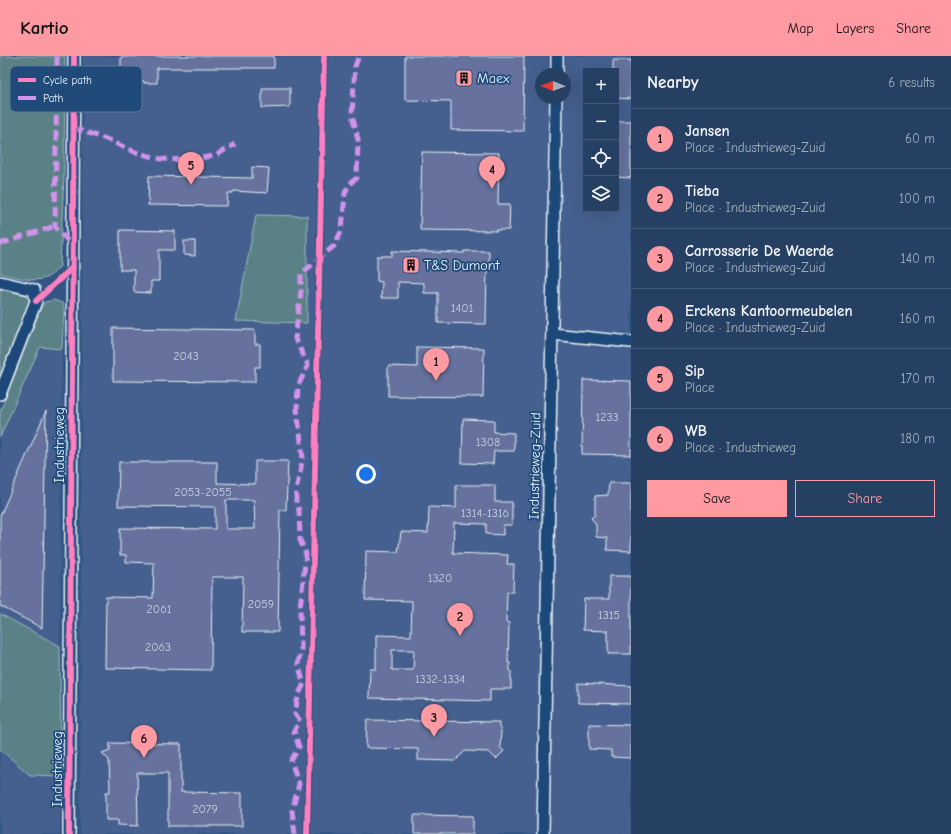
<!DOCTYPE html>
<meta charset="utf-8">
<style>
body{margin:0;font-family:"Comic Neue",sans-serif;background:#2e4769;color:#f1f3f6}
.controls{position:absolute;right:12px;top:12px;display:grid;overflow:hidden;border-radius:0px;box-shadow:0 4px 16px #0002}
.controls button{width:36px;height:36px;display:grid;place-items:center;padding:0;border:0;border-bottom:1px solid #425978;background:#264063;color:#f1f3f6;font:20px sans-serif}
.compass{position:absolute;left:535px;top:12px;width:36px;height:36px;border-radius:50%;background:#264063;box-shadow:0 4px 16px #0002;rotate:271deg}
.you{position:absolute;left:366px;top:418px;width:14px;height:14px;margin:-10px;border:3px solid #fff;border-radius:50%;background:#1a73e8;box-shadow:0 0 0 6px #1a73e833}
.badge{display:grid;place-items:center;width:26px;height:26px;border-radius:50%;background:#ff9aa2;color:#111;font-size:13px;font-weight:700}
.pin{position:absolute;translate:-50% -33px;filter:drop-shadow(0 1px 2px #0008)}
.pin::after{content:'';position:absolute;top:21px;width:14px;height:12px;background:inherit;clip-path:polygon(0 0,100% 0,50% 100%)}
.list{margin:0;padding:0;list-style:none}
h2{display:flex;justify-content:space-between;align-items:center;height:52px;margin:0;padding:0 16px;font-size:17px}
h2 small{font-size:13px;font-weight:400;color:#a4afbe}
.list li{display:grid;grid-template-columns:26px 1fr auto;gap:12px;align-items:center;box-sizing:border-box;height:60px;padding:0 16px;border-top:1px solid #425978}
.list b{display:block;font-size:15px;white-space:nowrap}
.list p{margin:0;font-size:13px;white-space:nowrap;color:#a4afbe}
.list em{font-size:13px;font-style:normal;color:#a4afbe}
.actions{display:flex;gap:8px;padding:12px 16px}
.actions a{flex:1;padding:9px 0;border:1px solid #ff9aa2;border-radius:0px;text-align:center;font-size:14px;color:#ff9aa2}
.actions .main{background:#ff9aa2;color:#111}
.icon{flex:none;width:22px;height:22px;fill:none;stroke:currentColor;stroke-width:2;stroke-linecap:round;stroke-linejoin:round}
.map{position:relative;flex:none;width:631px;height:778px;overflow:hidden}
header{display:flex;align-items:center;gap:24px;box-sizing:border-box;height:56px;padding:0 20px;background:#ff9aa2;color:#111}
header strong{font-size:19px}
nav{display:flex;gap:22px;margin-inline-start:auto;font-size:14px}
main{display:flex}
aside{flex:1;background:#264063}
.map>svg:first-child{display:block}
.built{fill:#45618e;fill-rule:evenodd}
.green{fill:#5a8186;stroke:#a1b9bf}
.building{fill:#66729d;stroke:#e8f1f8;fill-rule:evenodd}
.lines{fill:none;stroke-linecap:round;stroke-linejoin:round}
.street-casing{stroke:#e8f1f8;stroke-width:14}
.street{stroke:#1f4a7a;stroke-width:11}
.quiet{stroke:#d193ec;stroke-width:5;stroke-dasharray:10 5;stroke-linecap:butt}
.cycleway-casing{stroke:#1f4a7a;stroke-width:8}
.cycleway{stroke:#ff80c0;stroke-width:6}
.labels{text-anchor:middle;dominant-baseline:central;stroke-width:3.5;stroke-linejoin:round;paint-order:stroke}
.number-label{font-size:12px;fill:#c8d1e1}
.poi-label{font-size:14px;fill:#e8f1f8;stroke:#1f4a7a;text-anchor:start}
.street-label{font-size:14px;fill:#e8f1f8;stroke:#1f4a7a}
.key{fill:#1f4a7a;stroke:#5b7ca0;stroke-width:1}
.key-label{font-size:11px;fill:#e8f1f8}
</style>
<header>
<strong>Kartio</strong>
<nav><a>Map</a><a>Layers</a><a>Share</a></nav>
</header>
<main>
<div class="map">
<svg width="631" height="778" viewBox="0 0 631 778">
<rect width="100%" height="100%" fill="#335584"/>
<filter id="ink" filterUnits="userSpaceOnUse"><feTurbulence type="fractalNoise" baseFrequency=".025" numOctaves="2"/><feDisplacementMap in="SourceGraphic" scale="8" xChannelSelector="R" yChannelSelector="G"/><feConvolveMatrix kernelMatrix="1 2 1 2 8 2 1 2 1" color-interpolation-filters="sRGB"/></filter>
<g filter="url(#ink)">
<!-- built -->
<g class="built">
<path d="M83 0H631V778H80ZM586 15H616V153H586ZM541 18H565V42H541Z"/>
<polygon points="40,291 62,293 60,590 0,558 0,381"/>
<polygon points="0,693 30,719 61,720 60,778 0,778"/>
</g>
<!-- green -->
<g class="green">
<path d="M0 0H65L64 119 60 210C56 215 51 220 45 222 34 227 11 220 0 217Z"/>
<polygon points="256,159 307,160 307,267 236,265"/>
<polygon points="0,233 26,239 30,245 0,328"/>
<polygon points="54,244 62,247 64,253 62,293 40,291 0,381 0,356 41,252 45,246"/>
<polygon points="0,558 60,590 61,720 30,719 0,693"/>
</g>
<!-- building -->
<g class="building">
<polygon points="144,0 274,0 274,12 157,12 157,27 144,27 144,25 121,25 121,1"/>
<polygon points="405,0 524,0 523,75 451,74 451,45 405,44"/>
<polygon points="613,4 631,4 631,43 616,42 616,15 613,15"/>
<polygon points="262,32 290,32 290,51 262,52"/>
<polygon points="616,65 631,65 631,122 616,121"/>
<polygon points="422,96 499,97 498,148 510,148 509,174 497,174 497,175 420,174"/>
<polygon points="252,111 269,112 267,137 233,135 233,137 228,137 227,150 148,149 149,120 252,122"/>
<polygon points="120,174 175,175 175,194 159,194 159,225 151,225 151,237 134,236 134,214 120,214"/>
<polygon points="184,185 195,185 195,200 184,199"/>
<polygon points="392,195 464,197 464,195 489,195 489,207 487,207 486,268 438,267 438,237 424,237 424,227 398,226 398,242 381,242 382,226 377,225 377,200 392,200"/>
<polygon points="113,272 255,274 255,288 260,288 260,311 255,311 255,326 113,325"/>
<polygon points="417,291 484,292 483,341 388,340 388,310 417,311"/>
<polygon points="583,324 631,325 631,399 582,398"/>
<polygon points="46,355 42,572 0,550 0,460"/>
<polygon points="463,363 494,364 494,376 514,377 514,395 494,395 493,408 462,407"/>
<path d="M255 405H288L286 454H280L278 576H242L243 521H212L211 614 105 612 106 541 153 542 154 507 126 506V499H120V472L215 473V451L118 450 119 406H217V427L255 428ZM226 444H254L255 473H226Z"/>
<polygon points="609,427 631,427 631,495 607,494 607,482 596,481 596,468 591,462 595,459 595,440 608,439"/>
<path d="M456 429H495V446H512V469H503V479L486 478V468L454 467 453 497 508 499 507 508H514L513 536H507L506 566 509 567 508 607H510V615H511V633H490V645L369 642 370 613H376V579L411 580 412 545 365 544 366 495 398 496 401 476 428 477 429 451 456 452ZM392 594H414L413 614H392Z"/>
<polygon points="609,520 631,520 631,598 608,598 608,575 583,574 584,543 609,543"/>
<polygon points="578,627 631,630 631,648 578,647"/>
<polygon points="367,664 499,666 499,672 501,674 500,691 504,695 496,703 489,696 465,695 455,705 418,704 418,693 366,692"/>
<polygon points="589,668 631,669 631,702 611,701 611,694 589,693"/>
<polygon points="110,687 181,688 181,736 242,737 242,770 168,770 168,717 137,717 138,770 118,769 118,764 106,764 106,736 110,736 109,704 102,697 110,694"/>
<polygon points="414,759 473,760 473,778 414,778"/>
</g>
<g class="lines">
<!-- street casing -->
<g class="street-casing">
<g id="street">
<polyline points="557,18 557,0"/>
<polyline points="0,226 34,234 36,245 0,338"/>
<polyline points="552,278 631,286"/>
<polyline points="69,778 74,0"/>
<polyline points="543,778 556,42"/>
</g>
</g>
<!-- street -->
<use href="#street" class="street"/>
<!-- quiet -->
<g class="quiet">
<polyline points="57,0 55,170 73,191"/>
<polyline points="73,72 106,83 135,96 161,103 186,104 215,100 235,88"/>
<polyline points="0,188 55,170"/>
<polyline points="295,778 292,755 299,728 291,705 299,691 294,675 300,665 295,658 298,640 304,628 298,608 301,593 300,552 306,498 300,484 299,454 296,447 296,434 303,402 297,353 298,330 308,309 295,283 301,235 301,218 334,190 342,174 345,137 349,128 357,122 358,83 352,59 355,10 359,0"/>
</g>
<!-- cycleway casing -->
<g class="cycleway-casing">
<g id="cycleway">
<polyline points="36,245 73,211"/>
<polyline points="69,778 74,0"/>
<polyline points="307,778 324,0"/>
</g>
</g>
<!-- cycleway -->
<use href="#cycleway" class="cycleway"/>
</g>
</g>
<!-- icons -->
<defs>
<g id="building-square" transform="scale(0.9)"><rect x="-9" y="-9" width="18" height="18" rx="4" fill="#ff9aa2" stroke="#1f4a7a"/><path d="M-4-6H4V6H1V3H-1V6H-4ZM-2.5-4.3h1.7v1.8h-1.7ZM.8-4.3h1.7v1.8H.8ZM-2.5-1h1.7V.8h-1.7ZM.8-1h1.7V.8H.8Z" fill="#111"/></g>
</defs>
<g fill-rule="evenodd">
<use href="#building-square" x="464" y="22"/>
<use href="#building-square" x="411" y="209"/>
</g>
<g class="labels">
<!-- number labels -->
<g class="number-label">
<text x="462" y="252">1401</text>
<text x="186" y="300">2043</text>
<text x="607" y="361">1233</text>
<text x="488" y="386">1308</text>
<text x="203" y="436">2053-2055</text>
<text x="485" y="457">1314-1316</text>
<text x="440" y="522">1320</text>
<text x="261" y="548">2059</text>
<text x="159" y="553">2061</text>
<text x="609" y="559">1315</text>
<text x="158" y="591">2063</text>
<text x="440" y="623">1332-1334</text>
<text x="205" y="753">2079</text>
</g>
<!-- poi labels -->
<g class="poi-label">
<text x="477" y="22">Maex</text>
<text x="424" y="209">T&amp;S Dumont</text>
</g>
<!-- street labels -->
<g class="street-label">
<text transform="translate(59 389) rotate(-90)">Industrieweg</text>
<text transform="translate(535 410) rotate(-89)">Industrieweg-Zuid</text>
<text transform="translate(57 713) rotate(-90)">Industrieweg</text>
</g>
</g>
<!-- legend -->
<rect x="10" y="10" width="132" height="46" rx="6" class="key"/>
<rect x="18" y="22" width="18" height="4" fill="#ff80c0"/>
<rect x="18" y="40" width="18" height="4" fill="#d193ec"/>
<g class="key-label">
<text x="43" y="28">Cycle path</text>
<text x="43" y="46">Path</text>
</g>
</svg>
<div class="controls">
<button>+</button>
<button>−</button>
<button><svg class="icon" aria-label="locate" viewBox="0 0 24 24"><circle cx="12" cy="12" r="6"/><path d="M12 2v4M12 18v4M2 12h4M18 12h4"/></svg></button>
<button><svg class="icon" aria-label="layers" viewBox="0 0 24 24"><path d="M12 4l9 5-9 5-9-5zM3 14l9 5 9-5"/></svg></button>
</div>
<svg class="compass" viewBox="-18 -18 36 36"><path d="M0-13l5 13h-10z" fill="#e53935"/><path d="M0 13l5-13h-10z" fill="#a4afbe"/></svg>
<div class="you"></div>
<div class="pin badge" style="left:436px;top:325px">1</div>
<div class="pin badge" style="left:460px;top:580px">2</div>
<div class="pin badge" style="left:434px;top:681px">3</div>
<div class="pin badge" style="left:492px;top:133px">4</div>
<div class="pin badge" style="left:191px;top:129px">5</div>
<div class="pin badge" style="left:144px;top:702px">6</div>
</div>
<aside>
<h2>Nearby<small>6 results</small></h2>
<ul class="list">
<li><span class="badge">1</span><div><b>Jansen</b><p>Place · Industrieweg-Zuid</p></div><em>60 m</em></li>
<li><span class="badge">2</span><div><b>Tieba</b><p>Place · Industrieweg-Zuid</p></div><em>100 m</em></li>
<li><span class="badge">3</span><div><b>Carrosserie De Waerde</b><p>Place · Industrieweg-Zuid</p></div><em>140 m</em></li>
<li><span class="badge">4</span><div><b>Erckens Kantoormeubelen</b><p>Place · Industrieweg-Zuid</p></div><em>160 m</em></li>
<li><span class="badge">5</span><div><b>Sip</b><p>Place</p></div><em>170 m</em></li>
<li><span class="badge">6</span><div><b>WB</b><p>Place · Industrieweg</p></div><em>180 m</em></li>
</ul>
<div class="actions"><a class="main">Save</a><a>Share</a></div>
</aside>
</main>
